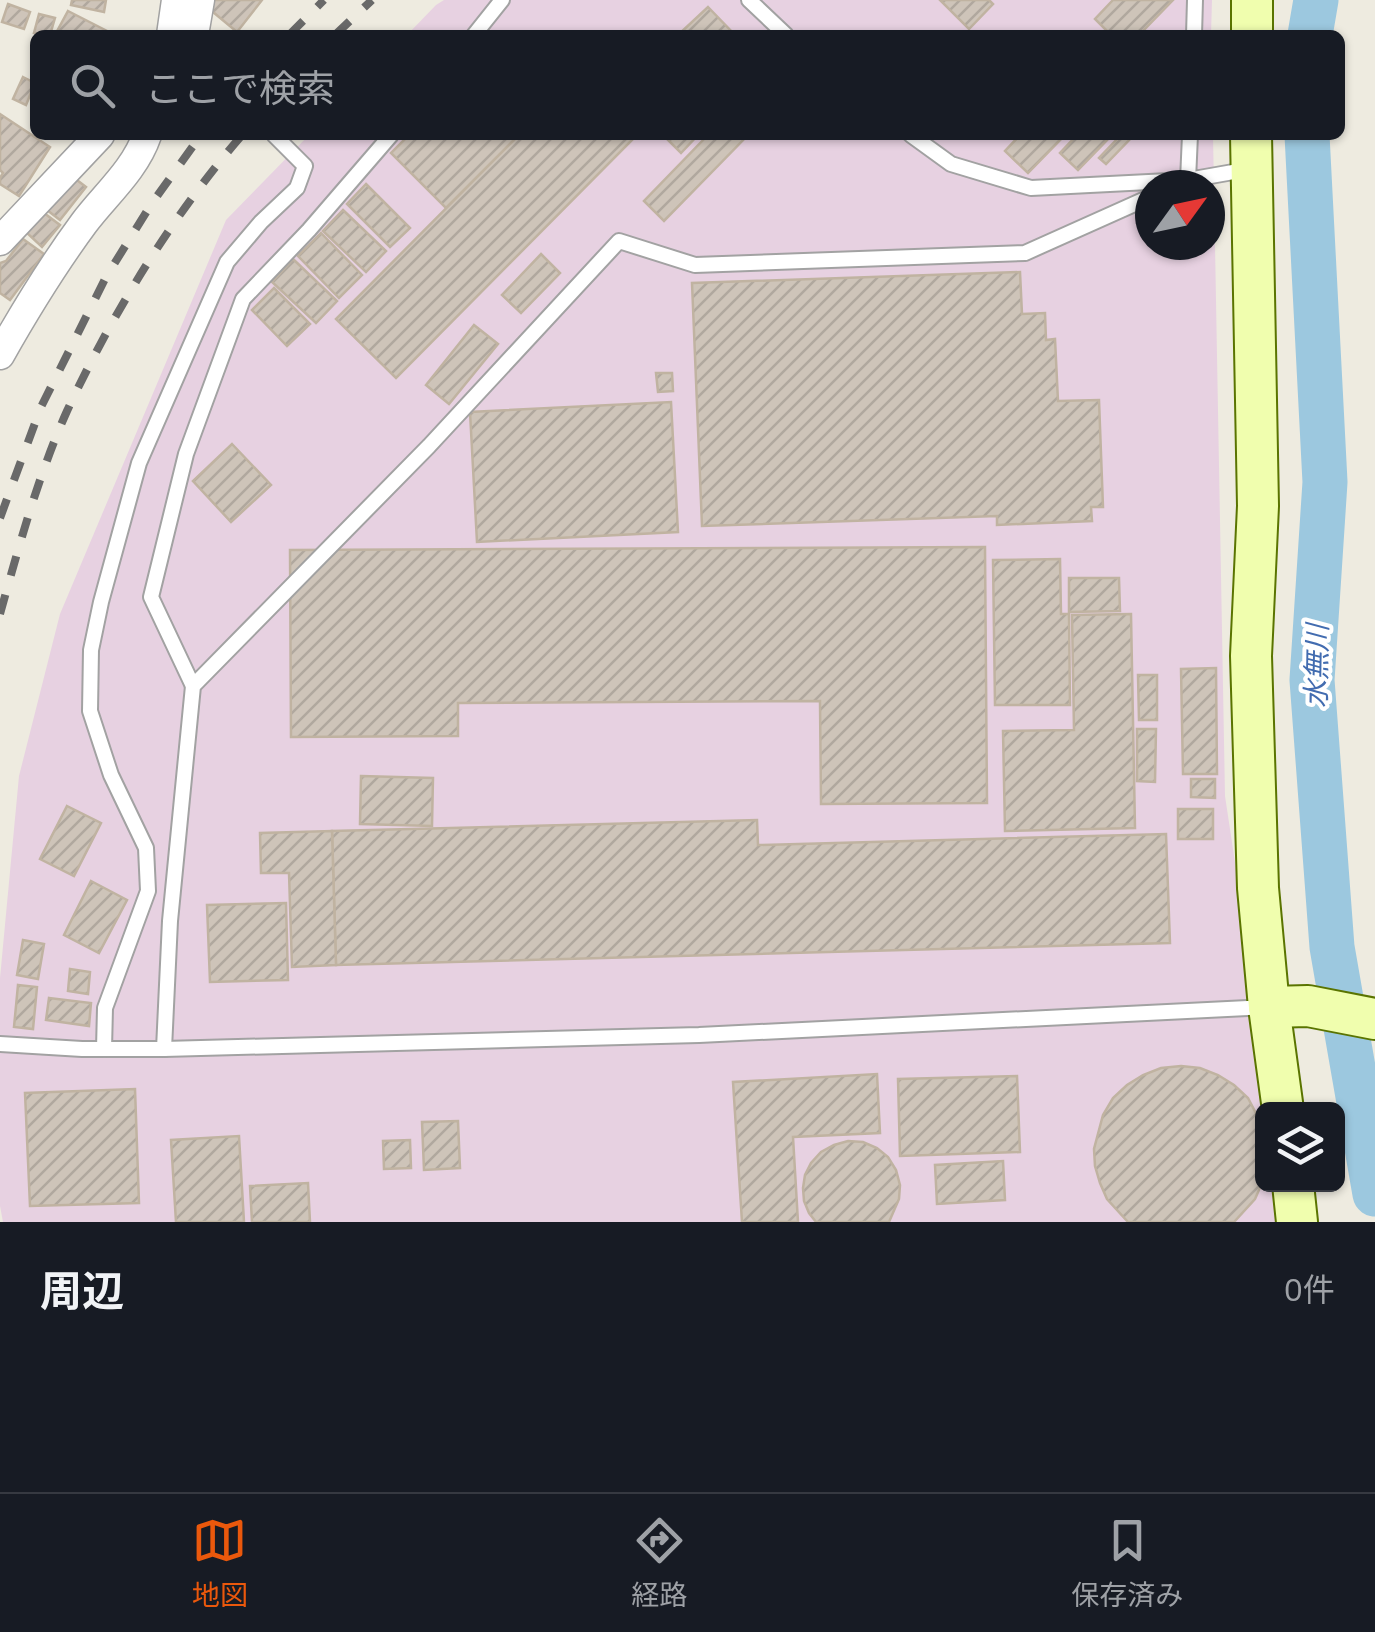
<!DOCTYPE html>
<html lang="ja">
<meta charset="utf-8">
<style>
body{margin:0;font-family:"IBM Plex Sans","Noto Sans JP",sans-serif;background:#242831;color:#f1f3f6}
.controls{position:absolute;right:30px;bottom:30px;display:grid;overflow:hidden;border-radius:15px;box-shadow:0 2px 8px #0004}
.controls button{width:90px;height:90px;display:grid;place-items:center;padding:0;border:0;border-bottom:2px solid #363941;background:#171b24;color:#f1f3f6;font:50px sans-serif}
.compass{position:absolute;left:1135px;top:170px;width:90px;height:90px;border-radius:50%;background:#171b24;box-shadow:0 2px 8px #0004;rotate:57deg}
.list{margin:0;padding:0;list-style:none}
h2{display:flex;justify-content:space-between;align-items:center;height:130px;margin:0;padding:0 40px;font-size:42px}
h2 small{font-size:32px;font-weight:400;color:#9ea1a6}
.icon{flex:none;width:55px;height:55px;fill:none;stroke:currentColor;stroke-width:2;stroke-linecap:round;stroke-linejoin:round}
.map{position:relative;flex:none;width:1375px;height:1222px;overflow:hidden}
.search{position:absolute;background:#171b24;box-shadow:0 2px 8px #0004;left:30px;right:30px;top:30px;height:110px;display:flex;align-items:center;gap:25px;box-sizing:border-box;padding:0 35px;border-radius:15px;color:#9ea1a6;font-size:38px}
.sheet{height:270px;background:#171b24}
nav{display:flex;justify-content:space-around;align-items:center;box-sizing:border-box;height:140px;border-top:2px solid #363941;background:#171b24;font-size:28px;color:#9ea1a6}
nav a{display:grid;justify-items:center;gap:5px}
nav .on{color:#ea580c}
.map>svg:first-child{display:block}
.industrial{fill:#e7d1e1;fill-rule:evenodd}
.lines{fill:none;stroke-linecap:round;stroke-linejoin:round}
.river{stroke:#9cc8df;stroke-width:45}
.building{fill:url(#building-hatch);stroke:#c0b3a1;stroke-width:2.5}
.lane-casing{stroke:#a2a2a2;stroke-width:18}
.street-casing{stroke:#a2a2a2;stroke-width:31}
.secondary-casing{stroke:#5a7400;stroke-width:44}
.lane{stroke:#fff;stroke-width:14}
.street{stroke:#fff;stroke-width:28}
.secondary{stroke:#f0feae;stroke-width:40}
.rail{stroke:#696969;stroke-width:8;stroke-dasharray:20 20;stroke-linecap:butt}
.labels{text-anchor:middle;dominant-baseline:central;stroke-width:8;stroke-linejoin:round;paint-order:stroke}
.water-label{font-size:28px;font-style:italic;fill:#426cb0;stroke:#fff}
</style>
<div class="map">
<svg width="1375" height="1222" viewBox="0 0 1375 1222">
<defs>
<pattern id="building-hatch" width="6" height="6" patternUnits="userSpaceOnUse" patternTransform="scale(2.5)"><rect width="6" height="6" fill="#cec4b9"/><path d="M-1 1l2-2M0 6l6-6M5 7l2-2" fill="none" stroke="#b0a89e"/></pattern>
</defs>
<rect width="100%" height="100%" fill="#eeebe0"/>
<!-- industrial -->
<g class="industrial">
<polygon points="444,0 1212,0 1211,35 407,35 436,5"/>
<path d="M309 135H1213L1225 796 1268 1081 1270 1109 1262 1110V1184L1277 1185 1280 1222H3L0 1206V978L19 776 60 614 226 220ZM1150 185H1210V245H1150Z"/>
</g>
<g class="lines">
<!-- river -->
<g class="river">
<polyline points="1310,35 1316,0"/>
<polyline points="1307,135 1325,482 1312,680 1332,947 1375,1194"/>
</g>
</g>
<!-- building -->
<g class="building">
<polygon points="72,0 106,0 104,12 71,5"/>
<polygon points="213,0 262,0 237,32 207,7"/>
<polygon points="940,0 989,0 993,4 969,29"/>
<polygon points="1113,0 1173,0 1139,35 1111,35 1095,19"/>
<polygon points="8,4 30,12 24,29 2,22"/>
<polygon points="708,7 735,35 678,35"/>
<polygon points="68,11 115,35 55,35"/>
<polygon points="39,14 55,18 50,35 34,33"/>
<polygon points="23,77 35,83 26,105 13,99"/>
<polygon points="0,114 50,147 19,196 0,184 0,178 3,173 0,170"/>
<polygon points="409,135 519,135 446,208 391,153"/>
<polygon points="519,135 636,136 396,378 336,319"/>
<polygon points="666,135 698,135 681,153 665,137"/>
<polygon points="708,135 748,135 664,221 644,201"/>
<polygon points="1020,135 1065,135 1028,173 1005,151"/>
<polygon points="1077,135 1112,135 1078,170 1060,153"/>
<polygon points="1121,135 1134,135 1106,164 1099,158"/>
<polygon points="73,177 86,187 60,220 47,210"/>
<polygon points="366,184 410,228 390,247 347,204"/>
<polygon points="343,210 386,251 366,272 323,231"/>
<polygon points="44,213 60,225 42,247 27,233"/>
<polygon points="321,233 362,275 339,298 298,256"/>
<polygon points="23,239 44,254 10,300 0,293 0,263 6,261"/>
<polygon points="541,254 560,273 521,313 502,295"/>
<polygon points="293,259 337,301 316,323 272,282"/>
<polygon points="1020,272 1022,314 1045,313 1046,340 1055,339 1058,401 1099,400 1103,507 1091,507 1092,521 997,525 997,516 702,526 692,283"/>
<polygon points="274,288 310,324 287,346 252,310"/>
<polygon points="474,325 498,344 449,404 426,385"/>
<polygon points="656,373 672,373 673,391 658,392"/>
<polygon points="671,402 678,532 477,542 470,412"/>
<polygon points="232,444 271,485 231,522 193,481"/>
<polygon points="985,547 987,803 821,804 820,701 458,703 458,736 291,737 290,550"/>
<polygon points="1060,559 1061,614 1069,614 1070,705 995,705 993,560"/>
<polygon points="1069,578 1119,578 1120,611 1069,612"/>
<polygon points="1131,614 1135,828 1005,831 1003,731 1074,730 1072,615"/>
<polygon points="1216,668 1217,774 1183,774 1181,669"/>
<polygon points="1138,675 1157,675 1157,720 1139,720"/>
<polygon points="1137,729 1156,729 1155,782 1137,781"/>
<polygon points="361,776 433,778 432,826 360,824"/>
<polygon points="1191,779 1215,779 1215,798 1191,797"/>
<polygon points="67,806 101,823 74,876 40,859"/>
<rect x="1178" y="809" width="35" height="30"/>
<polygon points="757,820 758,845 1166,834 1170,943 336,965 332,831"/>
<polygon points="332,831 336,965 292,967 289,873 261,873 260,833"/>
<polygon points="91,881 127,900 99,953 64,935"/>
<polygon points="286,903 288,980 210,982 207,905"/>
<polygon points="23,940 44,944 38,979 17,975"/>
<polygon points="70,969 90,972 88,994 68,991"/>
<polygon points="18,985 37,987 33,1029 14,1027"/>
<polygon points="49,998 91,1003 89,1026 46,1020"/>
<polygon points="1181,1066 1200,1068 1218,1075 1234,1085 1248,1098 1262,1125 1262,1183 1255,1199 1234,1222 1128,1222 1107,1199 1100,1183 1095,1166 1094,1149 1103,1115 1113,1098 1127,1085 1143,1075 1161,1068"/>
<polygon points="877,1074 880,1133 793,1137 798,1222 742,1222 733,1082"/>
<polygon points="1017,1076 1020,1152 900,1156 898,1079"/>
<polygon points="135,1089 139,1203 30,1206 25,1093"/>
<polygon points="458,1121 460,1168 424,1170 422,1122"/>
<polygon points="239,1136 244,1222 176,1222 171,1140"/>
<polygon points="410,1140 411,1168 384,1169 383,1141"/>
<polygon points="848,1141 863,1142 877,1148 888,1157 896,1170 900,1185 899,1199 889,1222 816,1222 809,1213 804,1201 803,1188 805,1175 811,1163 821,1152 834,1145"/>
<polygon points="1003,1161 1005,1200 937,1204 935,1165"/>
<polygon points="308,1183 310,1222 252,1222 250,1186"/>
</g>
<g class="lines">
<!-- lane casing -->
<g class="lane-casing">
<g id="lane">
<polyline points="749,0 786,35"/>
<polyline points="474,35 502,0"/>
<polyline points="1194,35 1195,0"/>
<polyline points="911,135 951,164 1031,188 1188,180"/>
<polyline points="1190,135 1188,180 1250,169"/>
<polyline points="193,686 151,597 186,454 243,299 309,230 391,135"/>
<polyline points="0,1044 82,1049 164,1049 699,1035 1268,1007"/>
<polyline points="104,1049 105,1008 148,891 146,848 111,775 90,711 91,650 101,602 139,463 227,262 261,222 297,188 305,166 274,135"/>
<polyline points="164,1049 170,921 193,686 429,446 619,241 695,265 1025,253 1150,197"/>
</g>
</g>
<!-- street casing -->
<g class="street-casing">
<g id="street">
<polyline points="171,35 176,0"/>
<polyline points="194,35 200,0"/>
<polyline points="0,241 100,135"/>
<path d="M0 355C26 309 53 265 84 223 105 195 135 170 147 135"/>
</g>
</g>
<!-- secondary casing -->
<g class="secondary-casing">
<g id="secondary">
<polyline points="1252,35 1252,0"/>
<polyline points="1251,135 1258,506 1251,656 1258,888 1269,1007 1283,1110"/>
<polyline points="1269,1007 1308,1006 1375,1019"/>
<polyline points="1293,1184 1297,1222"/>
</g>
</g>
<!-- lane -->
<use href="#lane" class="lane"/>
<!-- street -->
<use href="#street" class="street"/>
<!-- secondary -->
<use href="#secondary" class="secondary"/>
<!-- rail -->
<g class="rail">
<polyline points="289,35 324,0"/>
<polyline points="335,35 372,0"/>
<polyline points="0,518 41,407 106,277 152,203 201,135"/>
<path d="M0 614C19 546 38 476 67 411 112 314 172 216 242 135"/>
</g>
</g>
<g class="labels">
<!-- water labels -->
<g class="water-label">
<text transform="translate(1316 666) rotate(-89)">水無川</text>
</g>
</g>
</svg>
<div class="controls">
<button><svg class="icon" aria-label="layers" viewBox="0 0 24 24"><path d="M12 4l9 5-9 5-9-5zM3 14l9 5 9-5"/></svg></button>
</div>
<svg class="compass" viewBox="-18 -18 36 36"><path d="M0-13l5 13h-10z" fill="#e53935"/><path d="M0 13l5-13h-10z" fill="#9ea1a6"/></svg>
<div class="search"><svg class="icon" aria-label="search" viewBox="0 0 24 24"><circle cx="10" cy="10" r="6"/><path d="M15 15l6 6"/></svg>ここで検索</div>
</div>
<section class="sheet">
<h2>周辺<small>0件</small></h2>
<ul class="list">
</ul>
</section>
<nav>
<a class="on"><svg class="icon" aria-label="map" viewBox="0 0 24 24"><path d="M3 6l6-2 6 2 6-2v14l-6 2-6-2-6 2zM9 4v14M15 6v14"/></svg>地図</a>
<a><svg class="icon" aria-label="directions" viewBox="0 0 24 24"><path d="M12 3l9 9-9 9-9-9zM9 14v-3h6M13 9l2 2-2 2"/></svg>経路</a>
<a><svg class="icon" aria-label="saved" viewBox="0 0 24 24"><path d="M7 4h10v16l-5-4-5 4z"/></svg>保存済み</a>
</nav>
